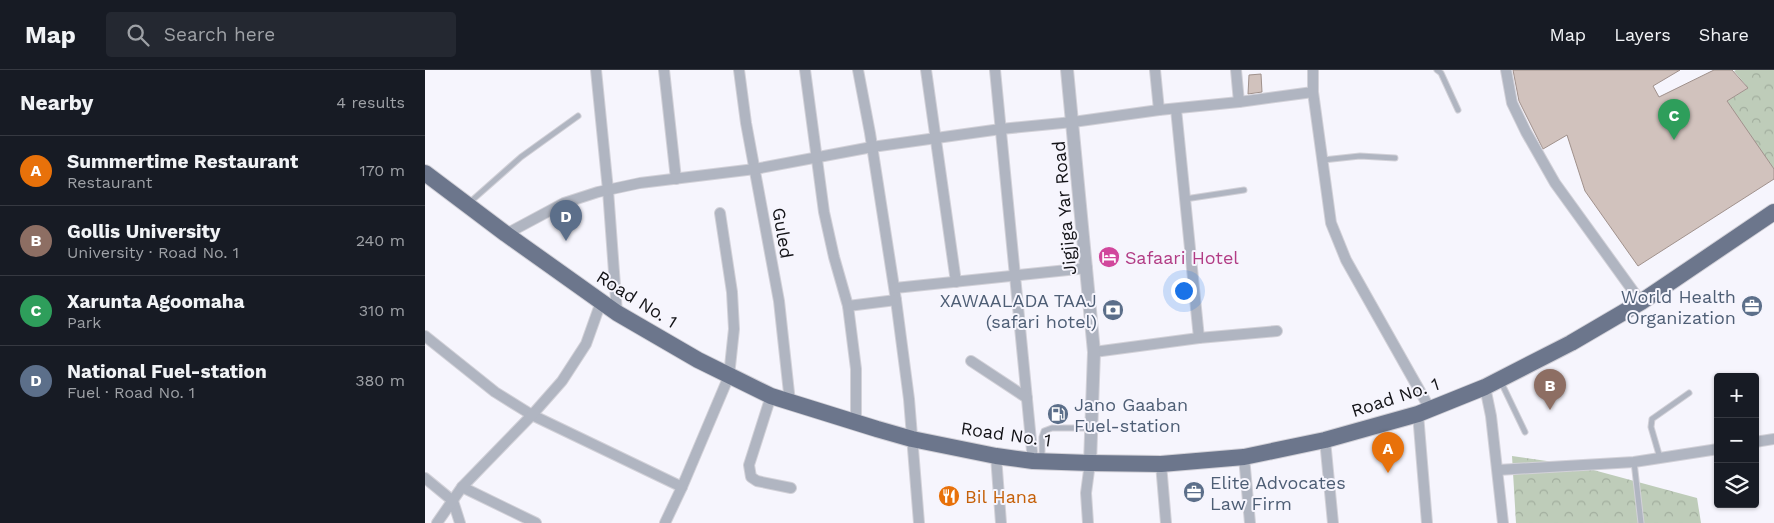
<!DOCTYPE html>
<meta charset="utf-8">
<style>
body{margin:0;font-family:"Work Sans",sans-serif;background:#242831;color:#f1f3f6}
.controls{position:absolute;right:15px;bottom:15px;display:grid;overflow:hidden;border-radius:5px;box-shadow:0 1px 4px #0004}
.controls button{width:45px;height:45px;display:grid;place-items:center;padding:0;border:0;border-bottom:1px solid #363941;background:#171b24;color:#f1f3f6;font:25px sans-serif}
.you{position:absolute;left:758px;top:220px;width:18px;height:18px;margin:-12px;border:4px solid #fff;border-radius:50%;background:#1a73e8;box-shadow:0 0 0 8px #1a73e833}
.badge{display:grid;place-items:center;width:32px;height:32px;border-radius:50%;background:#428893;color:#fff;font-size:16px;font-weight:700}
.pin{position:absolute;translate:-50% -41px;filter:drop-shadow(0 1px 2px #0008)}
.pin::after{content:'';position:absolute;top:26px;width:18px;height:15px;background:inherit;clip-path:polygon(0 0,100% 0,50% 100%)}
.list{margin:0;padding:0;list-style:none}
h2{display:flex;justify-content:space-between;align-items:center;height:65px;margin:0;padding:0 20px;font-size:21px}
h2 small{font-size:16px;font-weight:400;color:#9ea1a6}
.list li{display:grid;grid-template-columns:32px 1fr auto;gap:15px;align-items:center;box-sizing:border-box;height:70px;padding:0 20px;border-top:1px solid #363941}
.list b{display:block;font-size:19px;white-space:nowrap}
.list p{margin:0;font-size:16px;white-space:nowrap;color:#9ea1a6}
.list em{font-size:16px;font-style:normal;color:#9ea1a6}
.icon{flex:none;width:28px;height:28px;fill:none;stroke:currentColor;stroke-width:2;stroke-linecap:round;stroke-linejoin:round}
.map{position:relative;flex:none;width:1349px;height:453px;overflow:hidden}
header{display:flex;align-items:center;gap:30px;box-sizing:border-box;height:70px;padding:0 25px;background:#171b24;border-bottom:1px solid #363941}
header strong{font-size:24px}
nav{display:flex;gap:28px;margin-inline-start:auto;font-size:18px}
.search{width:350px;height:45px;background:#242831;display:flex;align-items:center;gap:12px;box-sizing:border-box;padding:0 18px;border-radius:5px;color:#9ea1a6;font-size:19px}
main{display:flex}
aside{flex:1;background:#171b24}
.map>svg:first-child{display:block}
.park{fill:url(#park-crowns)}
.building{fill:#d1c2bd;stroke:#a0918c}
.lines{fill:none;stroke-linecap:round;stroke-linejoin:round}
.service-casing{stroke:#d2d1d8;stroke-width:7}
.minor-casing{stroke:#d2d1d8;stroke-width:12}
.tertiary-casing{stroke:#d2d1d8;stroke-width:14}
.trunk-casing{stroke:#d2d1d8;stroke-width:18}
.service{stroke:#b0b5c1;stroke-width:5}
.minor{stroke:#b0b5c1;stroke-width:10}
.tertiary{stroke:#b0b5c1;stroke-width:12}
.trunk{stroke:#6c768c;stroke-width:16}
.labels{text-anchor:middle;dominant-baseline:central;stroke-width:4;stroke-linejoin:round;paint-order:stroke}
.street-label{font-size:18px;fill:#131317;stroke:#f6f5fd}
.hotel-label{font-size:18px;fill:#b23c85;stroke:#f6f5fd;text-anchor:start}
.service-label{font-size:18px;fill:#4e5e75;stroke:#f6f5fd;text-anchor:end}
.food-label{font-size:18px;fill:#c56008;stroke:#f6f5fd;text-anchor:start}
</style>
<header>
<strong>Map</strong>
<div class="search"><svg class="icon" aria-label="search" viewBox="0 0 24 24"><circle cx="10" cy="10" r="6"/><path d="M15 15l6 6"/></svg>Search here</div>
<nav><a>Map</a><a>Layers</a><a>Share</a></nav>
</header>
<main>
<aside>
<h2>Nearby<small>4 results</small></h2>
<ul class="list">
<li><span class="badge" style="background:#e8710a">A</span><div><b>Summertime Restaurant</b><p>Restaurant</p></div><em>170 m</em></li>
<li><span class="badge" style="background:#8d6e63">B</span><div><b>Gollis University</b><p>University · Road No. 1</p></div><em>240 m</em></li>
<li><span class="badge" style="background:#2e9e5b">C</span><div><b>Xarunta Agoomaha</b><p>Park</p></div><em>310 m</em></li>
<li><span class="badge" style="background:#5c6f8a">D</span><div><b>National Fuel-station</b><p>Fuel · Road No. 1</p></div><em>380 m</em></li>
</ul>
</aside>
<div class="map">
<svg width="1349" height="453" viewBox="0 0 1349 453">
<defs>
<pattern id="park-crowns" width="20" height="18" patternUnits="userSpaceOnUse" patternTransform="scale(1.25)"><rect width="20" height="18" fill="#beccb9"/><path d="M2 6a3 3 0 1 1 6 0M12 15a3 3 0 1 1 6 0" fill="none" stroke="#a2ae9e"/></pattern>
</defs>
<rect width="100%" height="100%" fill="#f6f5fd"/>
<!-- park -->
<g class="park">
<polygon points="1311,0 1349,0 1349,99 1325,66 1302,31 1323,18 1309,1"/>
<polygon points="1087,386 1150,395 1272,428 1276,453 1091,453"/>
</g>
<!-- building -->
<g class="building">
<polygon points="1088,0 1255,0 1228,16 1234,27 1289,0 1307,0 1323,18 1302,31 1349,99 1349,109 1213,196 1160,121 1142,65 1118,79 1094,31"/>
<polygon points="836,4 837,22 823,24 824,5"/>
</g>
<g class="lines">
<!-- service casing -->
<g class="service-casing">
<g id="service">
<polyline points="1012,0 1016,3 1033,40"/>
<polyline points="898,90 935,86 970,88"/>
<polyline points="760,129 819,120"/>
<polyline points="44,133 96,87 153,46"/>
<polyline points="1076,312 1100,362"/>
<polyline points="617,388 617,367 619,361 627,358 665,358"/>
<polyline points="1235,388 1226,357 1227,349 1264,323"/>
<polyline points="1209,392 1216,453"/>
</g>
</g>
<!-- minor casing -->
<g class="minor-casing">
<g id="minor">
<polyline points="171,0 183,120 192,243"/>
<polyline points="239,0 251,109"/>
<polyline points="314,0 321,53 354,231 365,332"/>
<polyline points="380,0 399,142 409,187 423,236 431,299 431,352"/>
<polyline points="433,0 445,63 471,230 484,329 494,453"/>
<polyline points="501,0 531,212"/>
<polyline points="570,0 608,391"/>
<polyline points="730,0 734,40"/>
<polyline points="811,0 814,32"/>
<polyline points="1081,0 1087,33 1101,62 1130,113 1216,232"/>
<polyline points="888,22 906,153 921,190 1005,339"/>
<polyline points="751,39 774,268"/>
<polyline points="81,164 139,133 173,122 215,113 330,99 447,77 576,59 648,52 734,40 814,32 888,22 888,0"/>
<polyline points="470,218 662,198"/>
<polyline points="423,236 471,230"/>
<polyline points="0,266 70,322 107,345 257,417"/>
<polyline points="669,282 774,268 852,261"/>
<polyline points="546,291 602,328"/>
<polyline points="1060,317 1066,346 1078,453"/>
<polyline points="346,326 324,395 326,407 332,411 366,418"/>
<polyline points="993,344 1002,453"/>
<polyline points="900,370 908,453"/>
<polyline points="1330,372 1349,369"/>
<polyline points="571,386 576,453"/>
<polyline points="819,387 825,453"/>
<polyline points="736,394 741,453"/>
<polyline points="1073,400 1209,392 1293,379"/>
<polyline points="0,408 28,431 35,453"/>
<polyline points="37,417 111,453"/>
<polyline points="12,453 37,417 107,345 137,311 161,274 176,232"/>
<polyline points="240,453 257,417 304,306 309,259 307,222 295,143"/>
<polyline points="663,453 661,423 665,393"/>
</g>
</g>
<!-- tertiary casing -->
<g class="tertiary-casing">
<polyline id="tertiary" points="642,0 669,282 665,393"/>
</g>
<!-- trunk casing -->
<g class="trunk-casing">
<polyline id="trunk" points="0,103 81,164 192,243 273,290 346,326 452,359 487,369 571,386 608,391 665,393 736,394 819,387 900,370 993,344 1060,317 1146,273 1216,232 1349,142"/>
</g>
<!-- service -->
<use href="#service" class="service"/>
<!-- minor -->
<use href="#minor" class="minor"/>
<!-- tertiary -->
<use href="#tertiary" class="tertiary"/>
<!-- trunk -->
<use href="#trunk" class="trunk"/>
</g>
<!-- icons -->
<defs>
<g id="hotel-disc" transform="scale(1.125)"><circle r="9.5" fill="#d1479c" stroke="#f6f5fd"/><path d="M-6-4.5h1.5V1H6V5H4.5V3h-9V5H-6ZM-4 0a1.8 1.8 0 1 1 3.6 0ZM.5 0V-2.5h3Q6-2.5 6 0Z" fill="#fff"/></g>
<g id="office-disc" transform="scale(1.125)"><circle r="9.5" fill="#5c6f8a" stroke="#f6f5fd"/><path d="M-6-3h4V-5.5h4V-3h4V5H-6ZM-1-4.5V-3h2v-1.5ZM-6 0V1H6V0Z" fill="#fff"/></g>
<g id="bank-disc" transform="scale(1.125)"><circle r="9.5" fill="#5c6f8a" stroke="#f6f5fd"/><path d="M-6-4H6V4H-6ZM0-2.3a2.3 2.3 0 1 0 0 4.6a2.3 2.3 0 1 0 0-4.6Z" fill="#fff"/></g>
<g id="fuel-disc" transform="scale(1.125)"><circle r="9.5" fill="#5c6f8a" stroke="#f6f5fd"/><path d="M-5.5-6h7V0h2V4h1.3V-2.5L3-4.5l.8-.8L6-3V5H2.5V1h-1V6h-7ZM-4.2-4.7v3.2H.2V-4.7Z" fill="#fff"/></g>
<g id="restaurant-disc" transform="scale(1.125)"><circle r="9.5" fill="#e8710a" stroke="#f6f5fd"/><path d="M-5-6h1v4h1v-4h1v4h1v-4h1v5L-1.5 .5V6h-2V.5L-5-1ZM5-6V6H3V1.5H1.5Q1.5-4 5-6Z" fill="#fff"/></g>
</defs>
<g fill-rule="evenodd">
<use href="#hotel-disc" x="684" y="187"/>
<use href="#office-disc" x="1327" y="236"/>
<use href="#bank-disc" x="688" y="240"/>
<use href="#fuel-disc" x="633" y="344"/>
<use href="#office-disc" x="769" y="422"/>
<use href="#restaurant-disc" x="524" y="426"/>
</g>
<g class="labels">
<!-- street labels -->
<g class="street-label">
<text transform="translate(639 138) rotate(-95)">Jigjiga Yar Road</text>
<text transform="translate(358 163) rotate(80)">Guled</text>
<text transform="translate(212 229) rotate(32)">Road No. 1</text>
<text transform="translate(970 327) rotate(-18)">Road No. 1</text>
<text transform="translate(581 364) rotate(8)">Road No. 1</text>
</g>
<!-- hotel labels -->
<g class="hotel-label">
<text x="700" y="187">Safaari Hotel</text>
</g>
<!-- service labels -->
<g class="service-label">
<text x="1311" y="226">World Health<tspan x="1311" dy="21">Organization</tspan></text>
<text x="672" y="230">XAWAALADA TAAJ<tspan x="672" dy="21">(safari hotel)</tspan></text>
<text x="649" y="334" text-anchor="start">Jano Gaaban<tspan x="649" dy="21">Fuel-station</tspan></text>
<text x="785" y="412" text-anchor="start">Elite Advocates<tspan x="785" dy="21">Law Firm</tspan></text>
</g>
<!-- food labels -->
<g class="food-label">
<text x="540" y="426">Bil Hana</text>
</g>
</g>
</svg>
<div class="controls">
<button>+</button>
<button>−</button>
<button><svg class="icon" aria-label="layers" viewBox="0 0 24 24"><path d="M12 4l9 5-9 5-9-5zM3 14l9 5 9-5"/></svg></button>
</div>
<div class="you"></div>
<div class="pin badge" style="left:963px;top:403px;background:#e8710a">A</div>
<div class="pin badge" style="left:1125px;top:340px;background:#8d6e63">B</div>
<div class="pin badge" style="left:1249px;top:70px;background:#2e9e5b">C</div>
<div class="pin badge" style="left:141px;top:171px;background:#5c6f8a">D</div>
</div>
</main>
